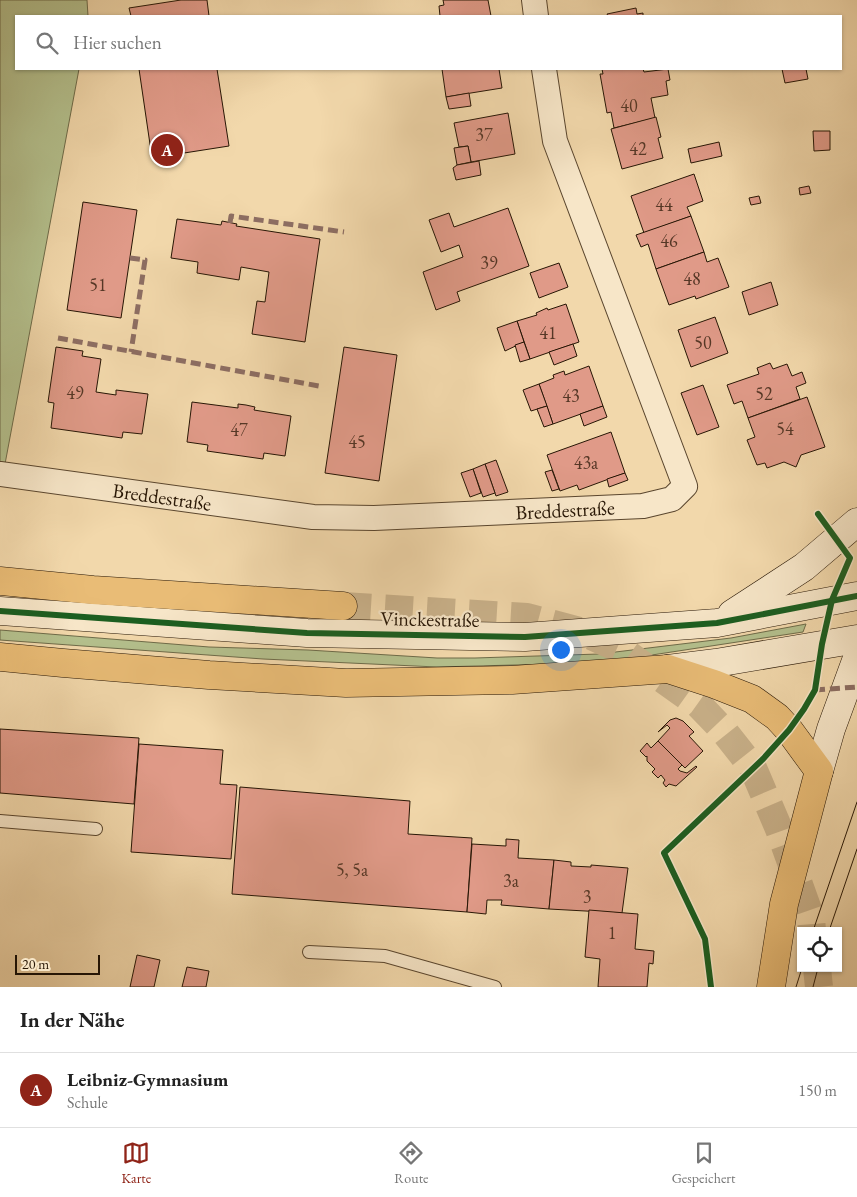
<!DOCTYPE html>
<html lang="de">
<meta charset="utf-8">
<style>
body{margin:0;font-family:"EB Garamond",serif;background:#f2f2f2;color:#222}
.controls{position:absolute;right:15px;bottom:15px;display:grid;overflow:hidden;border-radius:0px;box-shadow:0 1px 4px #0004}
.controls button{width:45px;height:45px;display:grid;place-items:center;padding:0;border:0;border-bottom:1px solid #e0e0e0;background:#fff;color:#222;font:25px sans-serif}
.scale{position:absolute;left:15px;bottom:12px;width:85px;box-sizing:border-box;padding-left:5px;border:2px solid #271605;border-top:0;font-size:14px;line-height:18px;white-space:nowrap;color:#271605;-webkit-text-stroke:4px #f7e6c8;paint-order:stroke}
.you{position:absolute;left:560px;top:649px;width:18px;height:18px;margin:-12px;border:4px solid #fff;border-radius:50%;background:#1a73e8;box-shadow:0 0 0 8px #1a73e833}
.badge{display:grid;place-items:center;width:32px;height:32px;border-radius:50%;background:#8f2418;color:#fff;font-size:16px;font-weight:700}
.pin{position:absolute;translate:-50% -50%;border:2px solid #fff;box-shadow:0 1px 5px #0006}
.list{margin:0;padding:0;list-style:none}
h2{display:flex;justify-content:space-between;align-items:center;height:65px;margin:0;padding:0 20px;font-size:21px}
h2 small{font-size:16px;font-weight:400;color:#767676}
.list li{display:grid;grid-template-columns:32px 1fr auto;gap:15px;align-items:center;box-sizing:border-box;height:75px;padding:0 20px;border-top:1px solid #e0e0e0}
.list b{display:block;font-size:19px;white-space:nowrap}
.list p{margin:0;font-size:16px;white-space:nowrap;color:#767676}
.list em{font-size:16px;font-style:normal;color:#767676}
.icon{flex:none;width:28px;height:28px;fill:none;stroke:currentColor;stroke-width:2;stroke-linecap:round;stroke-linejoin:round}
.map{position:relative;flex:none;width:857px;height:987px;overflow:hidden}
.search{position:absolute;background:#fff;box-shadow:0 1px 4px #0004;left:15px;right:15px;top:15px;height:55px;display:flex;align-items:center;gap:12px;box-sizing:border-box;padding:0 18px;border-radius:0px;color:#767676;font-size:19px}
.sheet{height:140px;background:#fff}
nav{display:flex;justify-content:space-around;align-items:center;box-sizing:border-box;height:70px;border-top:1px solid #e0e0e0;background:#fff;font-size:14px;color:#767676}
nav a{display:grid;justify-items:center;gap:2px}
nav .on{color:#8f2418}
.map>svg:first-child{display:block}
.green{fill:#b4c08d;stroke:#6e6b49}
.building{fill:#e09a88;stroke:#271605}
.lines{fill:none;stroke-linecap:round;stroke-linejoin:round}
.primary-tunnel{stroke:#c9b18a;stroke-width:28;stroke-dasharray:28 14;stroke-linecap:butt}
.lane-casing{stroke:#5a462e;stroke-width:14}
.street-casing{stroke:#5a462e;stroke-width:26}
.secondary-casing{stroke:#271605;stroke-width:29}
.primary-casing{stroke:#271605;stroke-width:29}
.lane{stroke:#f7e6c8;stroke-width:12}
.street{stroke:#f7e6c8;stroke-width:24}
.secondary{stroke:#f7e6c8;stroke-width:28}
.primary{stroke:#e9bc76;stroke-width:28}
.tram{stroke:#271605;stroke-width:1}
.quiet{stroke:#8d6e63;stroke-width:5;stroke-dasharray:10 5;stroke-linecap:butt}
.cycleway-casing{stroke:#f7e6c8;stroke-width:9}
.cycleway{stroke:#1b5e20;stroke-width:6}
.labels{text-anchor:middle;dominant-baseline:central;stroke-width:4.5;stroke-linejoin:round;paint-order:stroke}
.number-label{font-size:18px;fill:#553726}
.street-label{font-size:20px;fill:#271605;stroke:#f7e6c8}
</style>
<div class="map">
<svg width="857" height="987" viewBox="0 0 857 987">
<rect width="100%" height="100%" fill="#f2d8ab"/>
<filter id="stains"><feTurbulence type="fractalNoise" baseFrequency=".004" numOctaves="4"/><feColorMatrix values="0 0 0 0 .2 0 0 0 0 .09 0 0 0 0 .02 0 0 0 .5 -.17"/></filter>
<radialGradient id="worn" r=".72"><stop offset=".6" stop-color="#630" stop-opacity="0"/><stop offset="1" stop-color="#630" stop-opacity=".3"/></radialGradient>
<!-- green -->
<g class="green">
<polygon points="0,0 87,0 88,16 16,16 16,69 79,69 5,464 0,464"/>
<polygon points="806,624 803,632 619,660 553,664 437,667 263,659 0,640 0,630 209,647 308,650 437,658 475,658 599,654 731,638"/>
</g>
<!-- building -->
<g class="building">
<polygon points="181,0 207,0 209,16 131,16 129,8"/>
<polygon points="443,0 488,0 491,16 440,16 439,6 444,5"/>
<polygon points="636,8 637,14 643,13 643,16 608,16 607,14"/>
<polygon points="139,69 217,69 229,146 152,158"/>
<polygon points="442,69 499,69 502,88 446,97"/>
<polygon points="602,69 643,69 644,72 668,69 670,80 666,81 668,95 651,98 655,118 614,128 611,112 607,113 600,74 603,74"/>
<polygon points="782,69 806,69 808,79 785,83"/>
<polygon points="469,93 471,106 449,109 446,97"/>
<polygon points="508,113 515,154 471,162 468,146 459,147 454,123"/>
<polygon points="656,117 661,137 658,138 663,158 622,169 611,129"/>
<polygon points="813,131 830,131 830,150 814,151"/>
<polygon points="719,142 722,156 691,163 688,149"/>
<polygon points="468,146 471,162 457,165 454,148"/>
<polygon points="479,161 481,175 456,180 453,168 457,165"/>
<polygon points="694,174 703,201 687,207 691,216 644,233 631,196"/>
<polygon points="809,186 811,193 800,195 799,188"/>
<polygon points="759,196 761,203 751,205 749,198"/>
<polygon points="83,202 137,210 121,318 67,310"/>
<polygon points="508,208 529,266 457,292 460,301 436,310 423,272 463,257 459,245 441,252 429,220 449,213 454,227"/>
<polygon points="691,216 704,252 656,269 648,244 641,247 636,235"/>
<polygon points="177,219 221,225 222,221 237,224 236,226 320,239 305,342 252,334 257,301 265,302 269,272 241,267 239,280 197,273 198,262 171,258"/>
<polygon points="704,252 707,262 718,258 729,287 696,299 695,296 669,305 656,269"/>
<polygon points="559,263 568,287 539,298 530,273"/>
<polygon points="771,282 778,305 749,315 742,292"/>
<polygon points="566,304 579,342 530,359 517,321 537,315 536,313 547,308 548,310"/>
<polygon points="715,317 728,353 691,367 678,330"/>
<polygon points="517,321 524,342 505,351 497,328"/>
<polygon points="524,342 530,359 520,362 515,345"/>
<polygon points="573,344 577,356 554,365 549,352"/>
<polygon points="56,347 83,351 82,356 101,359 96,392 116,395 116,390 148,394 142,434 123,432 122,438 51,428 54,403 48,402"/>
<polygon points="344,347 397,355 379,481 325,473"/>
<polygon points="770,363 773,369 787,364 792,376 802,372 806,383 796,387 800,399 748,418 742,401 734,404 727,385 759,374 757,368"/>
<polygon points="589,366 603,406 553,424 539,384 554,378 553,375 564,371 565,375"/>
<polygon points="539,384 547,406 531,411 523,390"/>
<polygon points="703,385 719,427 697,435 681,393"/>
<polygon points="807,397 825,447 801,455 796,467 784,462 767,468 765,463 757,465 747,440 755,437 748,418"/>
<polygon points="192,402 238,408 238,404 246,405 255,407 254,410 291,416 285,456 264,453 263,459 207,451 208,445 187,442"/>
<polygon points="547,406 553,424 544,427 537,409"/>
<polygon points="603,406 607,417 584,426 580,414"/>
<polygon points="611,432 625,473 579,490 577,485 560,491 547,455"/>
<polygon points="496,460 508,492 496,496 485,464"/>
<polygon points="485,464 495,493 483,497 473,469"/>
<polygon points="473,469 481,493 470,497 461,473"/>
<polygon points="552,470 559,489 552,491 545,472"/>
<polygon points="625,473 628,480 609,487 607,479"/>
<polygon points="676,718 683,721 694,732 689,736 703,751 685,768 658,741 670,728 667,725 658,732 670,720"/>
<polygon points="0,729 139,738 134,804 0,793"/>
<polygon points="658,741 682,765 678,769 680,771 687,773 696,766 697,767 676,786 669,784 666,787 663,783 665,780 661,775 658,778 652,772 655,769 647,761 647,756 646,757 640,751 647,743 651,748"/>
<polygon points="139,744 223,750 220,784 237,785 231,859 131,852"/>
<polygon points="240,787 410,801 408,834 472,838 467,912 232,894"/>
<polygon points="506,839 519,840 518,858 554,860 549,909 501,905 502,900 487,900 486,914 467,912 472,844 506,846"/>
<polygon points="554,860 571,862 571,866 591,867 591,865 628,868 622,913 549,909"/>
<polygon points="589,910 638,914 635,949 654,951 653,964 649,963 647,987 598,987 600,959 585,957"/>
<polygon points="137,955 160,960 154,987 130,987"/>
<polygon points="187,967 209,971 206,987 182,987"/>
</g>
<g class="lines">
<!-- primary-tunnel -->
<g class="primary-tunnel">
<polyline points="343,606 527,617 580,631 622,650 699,705 723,730 753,768 779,829 811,918 812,931"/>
<polyline points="817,968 819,987"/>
</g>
<!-- lane casing -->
<g class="lane-casing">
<g id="lane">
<polyline points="0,821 96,829"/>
<polyline points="309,952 385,956 495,987"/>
</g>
</g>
<!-- street casing -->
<g class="street-casing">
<g id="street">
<polyline points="534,0 536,16"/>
<polyline points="0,474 313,517 374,518 643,506 672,499 685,486 555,141 544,69"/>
</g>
</g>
<!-- secondary casing -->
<g class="secondary-casing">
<g id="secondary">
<polyline points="0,611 307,633 525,637 717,623 857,596"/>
<polyline points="732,614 804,567 857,522"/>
<polyline points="668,669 716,663 857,639"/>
<polyline points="819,771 831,729 857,658"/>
</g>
</g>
<!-- primary casing -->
<g class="primary-casing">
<g id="primary">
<polyline points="0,581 93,590 343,606"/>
<polyline points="0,657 63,663 209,675 346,683 512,680 668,669 714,684 752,699 777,717 789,730 819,771 784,904 771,987"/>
</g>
</g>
<!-- lane -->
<use href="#lane" class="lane"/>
<!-- street -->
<use href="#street" class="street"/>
<!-- secondary -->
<use href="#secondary" class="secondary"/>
<!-- primary -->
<use href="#primary" class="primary"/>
<!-- tram -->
<g class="tram">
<polyline points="813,931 857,802"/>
<polyline points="829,931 857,849"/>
<polyline points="796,987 802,968"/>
<polyline points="813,987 818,968"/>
</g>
<!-- quiet -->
<g class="quiet">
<polyline points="230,223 231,216 344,232"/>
<polyline points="130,258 145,260 131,352"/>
<polyline points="58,338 319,386"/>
<polyline points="815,690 857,687"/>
</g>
<!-- cycleway casing -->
<g class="cycleway-casing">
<g id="cycleway">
<polyline points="0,611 307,633 525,637 717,623 857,596"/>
<polyline points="711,987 705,939 664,853 763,759 789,730 804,709 815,690 822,644 832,600 850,558 818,514"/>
</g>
</g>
<!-- cycleway -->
<use href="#cycleway" class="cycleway"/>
</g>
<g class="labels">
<!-- number labels -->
<g class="number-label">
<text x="629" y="105">40</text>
<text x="484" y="134">37</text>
<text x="638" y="148">42</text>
<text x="664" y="204">44</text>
<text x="669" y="240">46</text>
<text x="489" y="262">39</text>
<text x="692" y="278">48</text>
<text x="98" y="284">51</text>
<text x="548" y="332">41</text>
<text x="703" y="342">50</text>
<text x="75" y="392">49</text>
<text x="764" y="393">52</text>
<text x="571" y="395">43</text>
<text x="785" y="428">54</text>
<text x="239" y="429">47</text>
<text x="357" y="441">45</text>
<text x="586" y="462">43a</text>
<text x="352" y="869">5, 5a</text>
<text x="511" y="880">3a</text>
<text x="587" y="896">3</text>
<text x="612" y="932">1</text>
</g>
<!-- street labels -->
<g class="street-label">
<text transform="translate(162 497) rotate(8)">Breddestraße</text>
<text transform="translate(565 510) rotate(-3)">Breddestraße</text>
<text transform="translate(430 619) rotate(1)">Vinckestraße</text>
</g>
</g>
<rect width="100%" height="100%" filter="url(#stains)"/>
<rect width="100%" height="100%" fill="url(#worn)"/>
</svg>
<div class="controls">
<button><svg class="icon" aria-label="locate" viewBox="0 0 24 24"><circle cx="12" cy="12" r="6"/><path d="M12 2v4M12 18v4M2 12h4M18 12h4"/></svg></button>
</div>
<div class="scale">20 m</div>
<div class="you"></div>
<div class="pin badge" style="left:167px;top:150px">A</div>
<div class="search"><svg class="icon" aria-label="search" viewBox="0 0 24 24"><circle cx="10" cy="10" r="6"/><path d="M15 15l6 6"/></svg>Hier suchen</div>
</div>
<section class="sheet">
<h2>In der Nähe<small></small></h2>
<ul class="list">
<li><span class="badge">A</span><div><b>Leibniz-Gymnasium</b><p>Schule</p></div><em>150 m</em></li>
</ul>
</section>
<nav>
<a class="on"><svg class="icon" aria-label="map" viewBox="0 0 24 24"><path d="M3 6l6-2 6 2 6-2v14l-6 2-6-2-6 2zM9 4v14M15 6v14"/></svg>Karte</a>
<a><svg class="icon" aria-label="directions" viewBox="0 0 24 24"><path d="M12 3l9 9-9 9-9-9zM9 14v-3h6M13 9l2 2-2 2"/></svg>Route</a>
<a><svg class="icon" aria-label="saved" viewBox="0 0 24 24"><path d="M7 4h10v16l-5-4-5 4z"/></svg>Gespeichert</a>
</nav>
